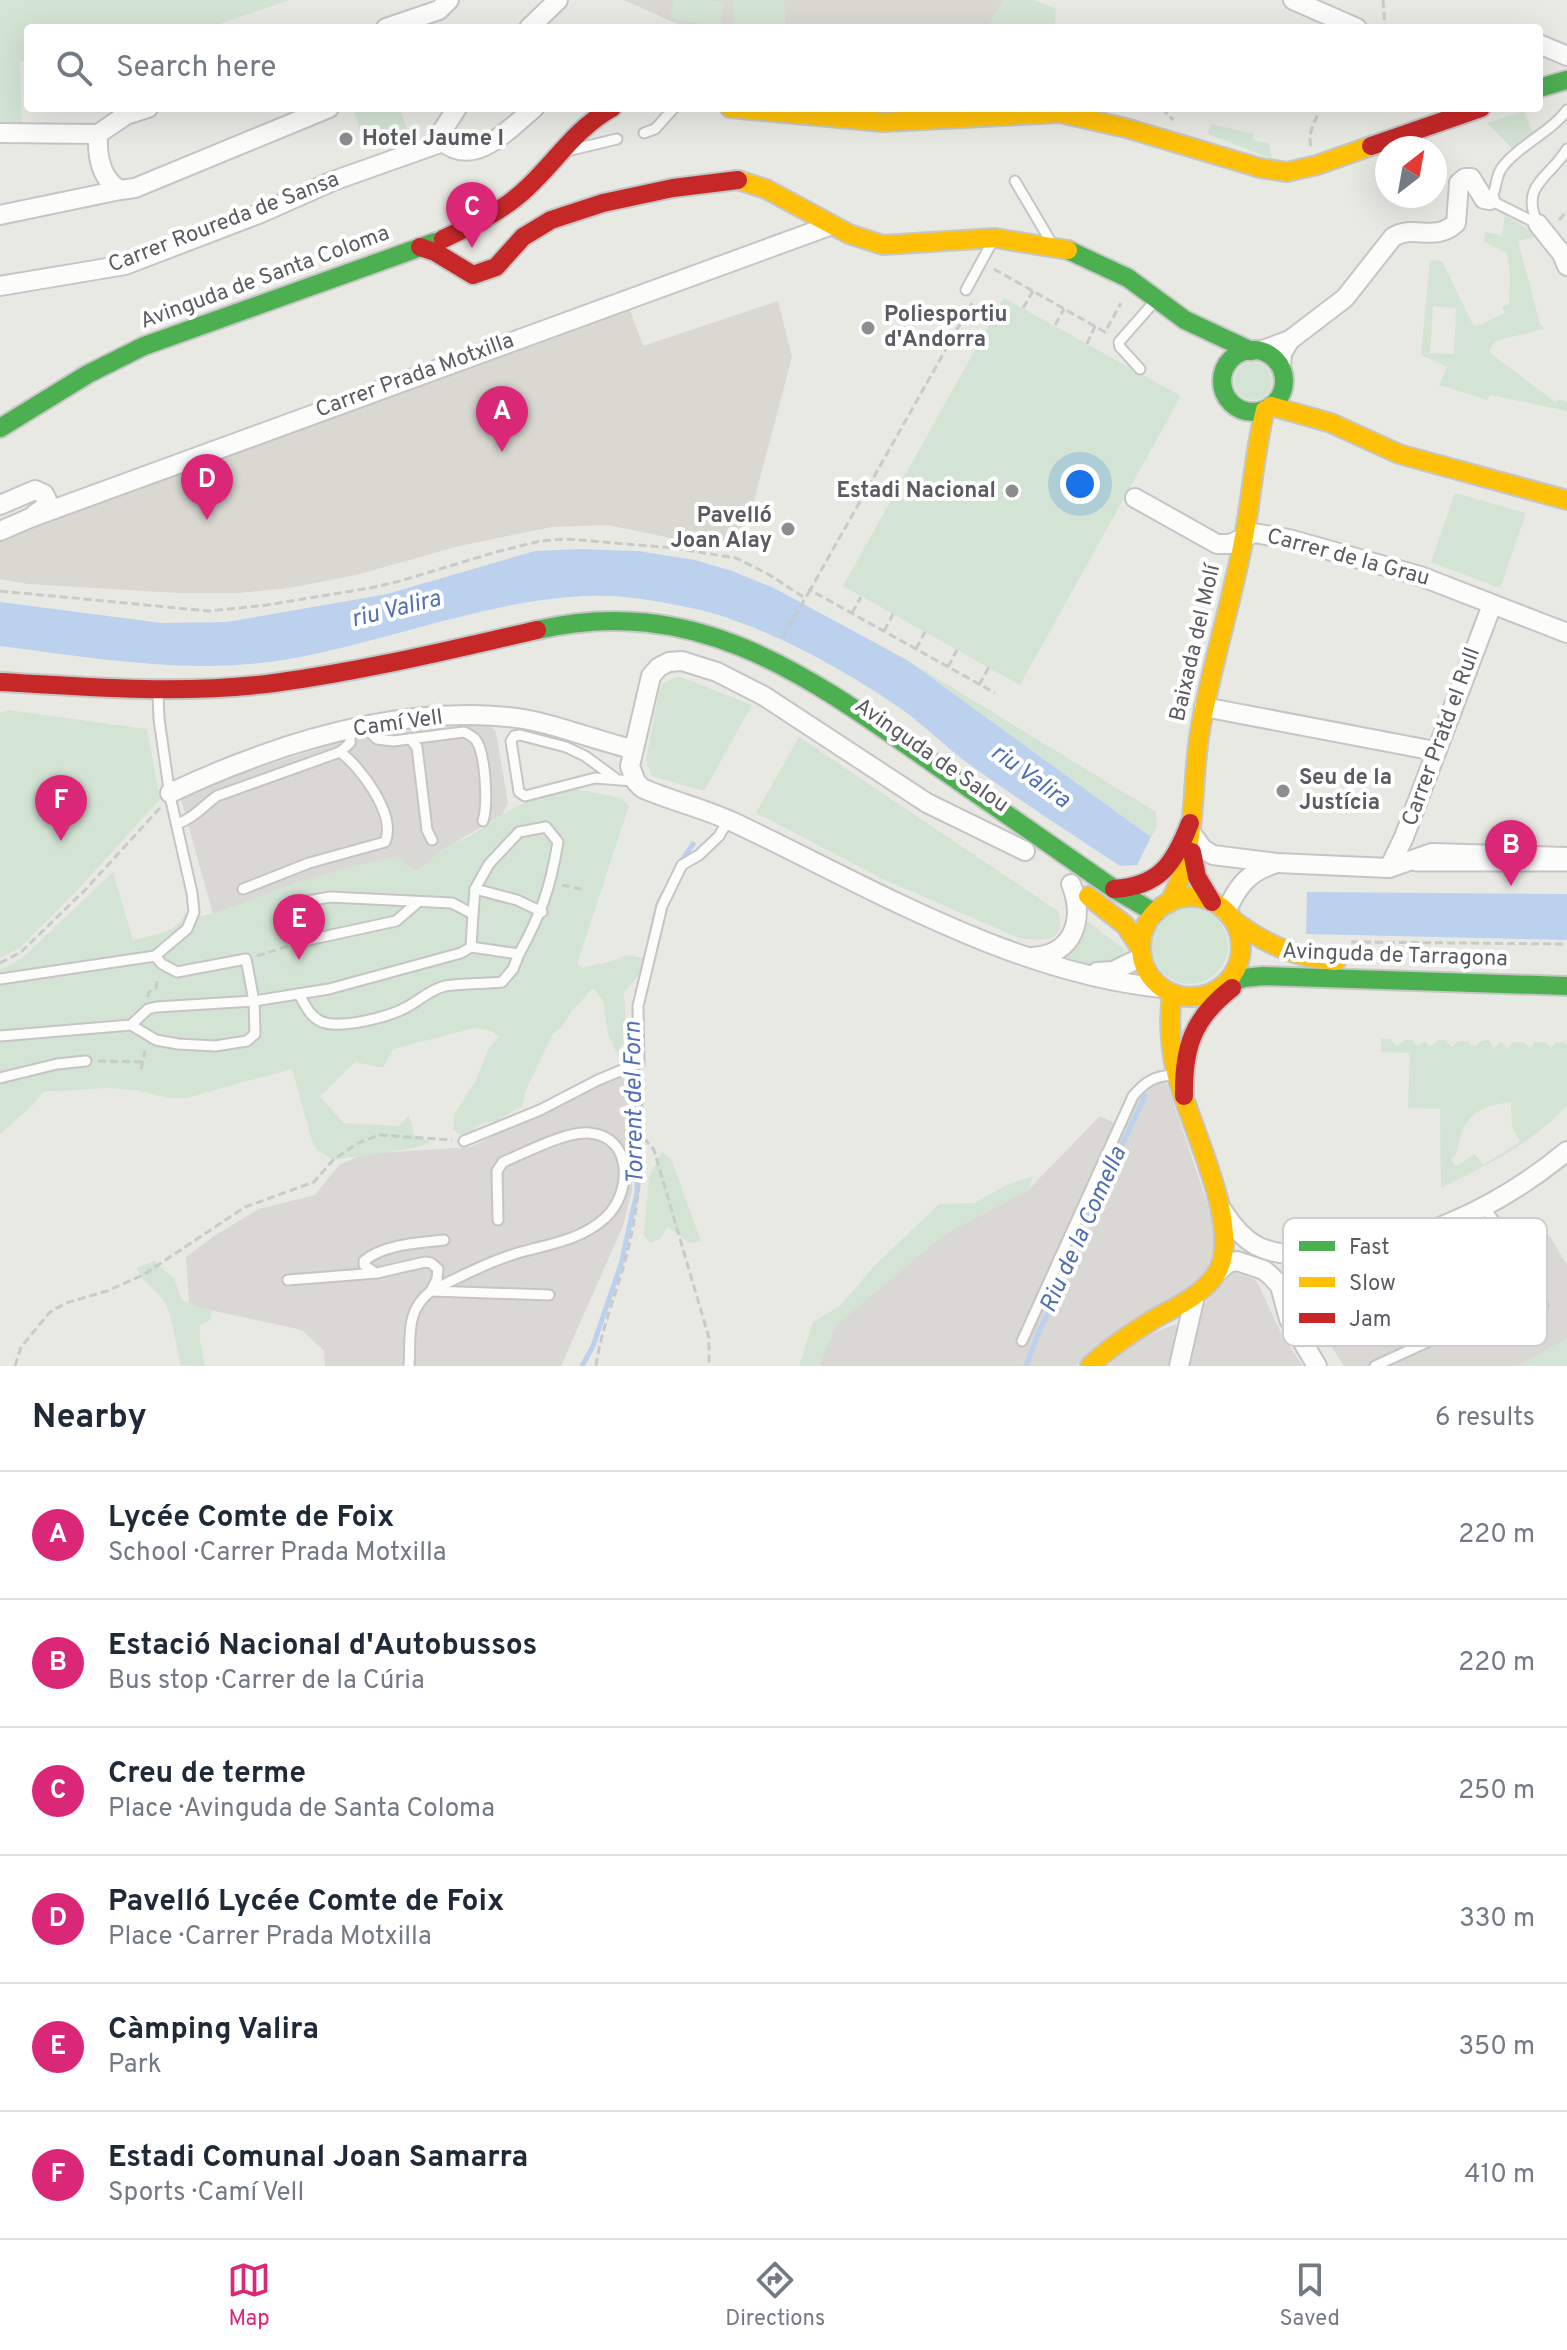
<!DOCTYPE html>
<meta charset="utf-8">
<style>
body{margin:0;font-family:Overpass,sans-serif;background:#f2f2f3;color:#1f2937}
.compass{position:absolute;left:1375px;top:136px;width:72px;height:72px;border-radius:50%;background:#fff;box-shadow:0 8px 32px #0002;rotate:31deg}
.you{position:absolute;left:1080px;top:484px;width:28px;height:28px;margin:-20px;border:6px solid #fff;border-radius:50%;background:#1a73e8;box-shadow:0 0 0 12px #1a73e833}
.badge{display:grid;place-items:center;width:52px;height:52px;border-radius:50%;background:#db2777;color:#fff;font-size:26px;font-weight:700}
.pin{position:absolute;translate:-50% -66px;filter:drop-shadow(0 2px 4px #0008)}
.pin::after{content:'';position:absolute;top:42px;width:28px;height:24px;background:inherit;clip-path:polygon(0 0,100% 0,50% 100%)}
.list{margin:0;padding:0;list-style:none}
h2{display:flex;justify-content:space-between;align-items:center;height:104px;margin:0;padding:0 32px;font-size:34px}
h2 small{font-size:26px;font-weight:400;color:#747a83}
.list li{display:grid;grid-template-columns:52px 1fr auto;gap:24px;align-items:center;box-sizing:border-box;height:128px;padding:0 32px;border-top:2px solid #e0e1e3}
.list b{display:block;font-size:30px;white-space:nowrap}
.list p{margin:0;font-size:26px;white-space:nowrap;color:#747a83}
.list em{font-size:26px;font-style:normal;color:#747a83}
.icon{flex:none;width:44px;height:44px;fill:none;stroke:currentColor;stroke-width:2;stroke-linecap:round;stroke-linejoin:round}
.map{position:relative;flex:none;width:1567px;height:1366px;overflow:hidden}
.search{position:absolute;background:#fff;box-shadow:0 8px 32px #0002;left:24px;right:24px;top:24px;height:88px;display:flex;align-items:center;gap:20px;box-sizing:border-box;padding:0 28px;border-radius:8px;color:#747a83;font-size:30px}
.sheet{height:872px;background:#fff}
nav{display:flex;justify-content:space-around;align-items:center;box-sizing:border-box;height:112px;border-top:2px solid #e0e1e3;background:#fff;font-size:22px;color:#747a83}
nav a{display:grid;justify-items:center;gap:4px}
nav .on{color:#db2777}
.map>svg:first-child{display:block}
.industrial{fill:#d9d8d4}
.education{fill:#d9d9d2}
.green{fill:#d3e4d4;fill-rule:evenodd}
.water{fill:#bcd1ee}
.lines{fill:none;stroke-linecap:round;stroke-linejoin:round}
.stream{stroke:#bcd1ee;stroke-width:5}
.lane-casing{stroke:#c5c5c5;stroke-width:13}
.street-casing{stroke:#c5c5c5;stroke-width:22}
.fast-casing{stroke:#c5c6c6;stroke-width:22}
.slow-casing{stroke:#c5c6c6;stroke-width:22}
.jam-casing{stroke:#c5c6c6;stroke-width:22}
.path{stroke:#c7cbc9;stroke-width:3;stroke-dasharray:8 4;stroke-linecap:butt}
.lane{stroke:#fcfcfb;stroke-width:9}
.street{stroke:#fcfcfb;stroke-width:18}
.fast{stroke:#4caf50;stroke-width:18}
.slow{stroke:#ffc107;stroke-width:18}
.jam{stroke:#c62828;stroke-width:18}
.poi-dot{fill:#8c8d8f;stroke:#fff;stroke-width:3}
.labels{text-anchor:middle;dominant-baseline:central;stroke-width:8;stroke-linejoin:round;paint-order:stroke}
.poi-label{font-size:22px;font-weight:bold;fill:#5a5c61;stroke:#fff;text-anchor:start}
.street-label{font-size:22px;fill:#5a5c61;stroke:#fff}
.water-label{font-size:24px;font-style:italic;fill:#5070b3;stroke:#fff}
.key{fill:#fff;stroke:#ceced0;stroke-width:2}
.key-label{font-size:22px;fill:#5a5c61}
</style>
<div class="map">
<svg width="1567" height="1366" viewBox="0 0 1567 1366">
<rect width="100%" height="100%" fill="#e9e9e4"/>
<!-- industrial -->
<g class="industrial">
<polygon points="484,724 492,727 496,733 508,803 502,815 440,851 429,864 417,871 408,866 300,882 213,914 181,799 217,781 377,730 384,733"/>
<polygon points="619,1074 635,1082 632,1190 623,1226 561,1366 325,1366 324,1351 302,1330 201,1308 189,1303 186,1257 214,1236 259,1209 315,1195 339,1165 363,1154 471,1147"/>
<polygon points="1161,1075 1166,1081 1214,1223 1214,1247 1209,1265 1199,1281 1121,1330 1076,1366 819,1366 836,1325 942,1236 1028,1190 1100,1116 1119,1125 1133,1096"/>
<polygon points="1538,1217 1567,1265 1567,1339 1517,1366 1344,1366 1306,1308 1314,1293 1414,1275 1475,1249"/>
<polygon points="1234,1272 1256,1280 1283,1337 1303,1366 1187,1366 1199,1313 1205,1303"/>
<polygon points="1175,1324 1178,1329 1170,1366 1108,1366 1135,1341"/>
</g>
<!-- education -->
<g class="education">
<polygon points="624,0 1003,0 988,28 686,28"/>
<polygon points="778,301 792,357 752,508 728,550 608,525 552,527 459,546 356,575 289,588 238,593 178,593 28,584 0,579 0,538 15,532 630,310 643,346"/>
</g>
<!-- green -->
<g class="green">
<polygon points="0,0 290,0 208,28 28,28 28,61 20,62 22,126 0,125"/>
<polygon points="674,0 710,0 724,3 719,28 670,18"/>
<polygon points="733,0 784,0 786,28 734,28"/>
<polygon points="1003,0 1034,0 1056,8 1055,25 1080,28 988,28"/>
<polygon points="366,108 399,108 409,133 367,148 354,112"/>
<polygon points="1524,111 1534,135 1514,150 1487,123"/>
<polygon points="1211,124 1254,134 1253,140 1269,143 1272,159 1208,134"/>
<path d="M1505 215 1538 236 1518 241 1540 324 1544 329 1495 341 1489 352 1555 402 1559 399 1567 402V411L1490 395 1487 400 1439 385 1447 367 1421 355 1430 260 1442 261 1474 327 1505 313 1502 307 1509 304 1510 276 1507 253 1484 242 1485 232 1502 235ZM1433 306 1456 308 1454 354 1430 353Z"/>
<polygon points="1004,298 1181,396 1020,685 843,586"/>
<circle cx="1253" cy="381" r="19"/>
<polygon points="1455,493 1526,513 1500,588 1431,562"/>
<polygon points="907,660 1156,812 1157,827 1151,837"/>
<polygon points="678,676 752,705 704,791 655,777 651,775 646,760 659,692 662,684"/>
<polygon points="8,710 147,729 160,799 84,883 21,947 0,958 0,713"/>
<path d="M799 737 1058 911C1068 944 1040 941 1019 938L885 880 756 813Z"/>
<path d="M570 788 621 798 629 806 577 964 583 968C599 963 612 963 626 955L648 959 641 973 624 992 626 1040 617 1054 608 1034 603 1001 593 988 571 1012 562 1027 553 1034 526 1090 522 1106 498 1120 480 1124 465 1137 453 1130 455 1113 476 1080 489 1048 499 1037 492 1031 475 1028 393 1049 383 1068 355 1062 320 1097 344 1123 399 1126 409 1115 414 1135 431 1142 415 1148 333 1160 317 1150 312 1141 292 1069 186 1098H168L136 1090 106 1088 43 1092 33 1105 0 1134V970L22 958 113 872 133 940C152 935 177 934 185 913L200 916 213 914C274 891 335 867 399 856L408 866 417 870C427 865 432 857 441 851 451 843 464 840 475 833 506 813 532 793 570 788Z"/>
<circle cx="1190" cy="946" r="38"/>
<path d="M1083 918 1125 950C1114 974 1082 964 1062 956L1076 944Z"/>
<path d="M1381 1039H1390L1397 1046 1405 1040H1412L1418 1047 1424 1041 1430 1047 1438 1040H1446L1452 1047 1458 1041H1468L1474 1047 1481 1041 1489 1040 1494 1048 1501 1041 1507 1048 1514 1042H1524L1530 1048 1535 1042H1545L1551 1048 1556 1042H1565L1567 1045V1105C1533 1144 1486 1165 1441 1188L1440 1109 1408 1108 1410 1053 1381 1052ZM1511 1102 1512 1127 1520 1142 1483 1165 1475 1154 1456 1166 1451 1159 1456 1155C1463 1118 1473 1107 1511 1102Z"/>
<polygon points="662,1151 672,1161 701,1241 690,1243 668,1227 660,1239 650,1243 644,1235 649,1177"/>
<polygon points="1034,1176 1028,1190 942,1236 836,1325 819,1366 799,1366 813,1322 840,1306 874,1266 939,1204 974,1203 1006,1185"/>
<path d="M154 1261 174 1279 182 1300 201 1308 212 1310 210 1320 200 1325V1341L205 1366H181C176 1348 173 1317 165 1303 157 1290 146 1286 136 1268Z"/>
<polygon points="1567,1339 1567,1366 1517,1366"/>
</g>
<!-- water -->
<g class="water">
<path d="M580 549 638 551 695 560 732 571 774 588 907 660 1151 837 1137 865 1120 866C1070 833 1019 800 970 765 947 748 927 728 904 711 850 673 768 627 704 611 666 602 625 594 585 596 482 601 384 643 283 660 190 675 93 658 0 646V602L162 623 227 622 387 594 535 551Z"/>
<polygon points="1307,892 1567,894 1567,940 1306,934"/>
</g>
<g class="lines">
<!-- stream -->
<g class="stream">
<polyline points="678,866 693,844"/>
<polyline points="634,1010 658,904 664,892"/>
<polyline points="582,1366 593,1346 621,1264 637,1192 638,1063"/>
<polyline points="1026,1366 1039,1331 1058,1295 1066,1263 1145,1096"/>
</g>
<!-- lane casing -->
<g class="lane-casing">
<g id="lane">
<polyline points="644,133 655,129 674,108"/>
<polyline points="571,150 617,139"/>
<polyline points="1015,181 1051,242"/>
<path d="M1538 224 1490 200C1498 189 1494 176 1504 165 1521 144 1551 132 1567 110"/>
<path d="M1538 224C1519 185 1550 178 1567 149"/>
<polyline points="966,290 991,244"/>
<polyline points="1140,369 1120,347 1119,342 1155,301"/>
<path d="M364 727 377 739 393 741 464 732C468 734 471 735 475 739 486 752 488 805 483 821"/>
<polyline points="410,739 417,747 427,830 432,840"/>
<polyline points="615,778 585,756 566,747 520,735 514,736 511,741 519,792 525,796 595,778 633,781"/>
<path d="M177 824C194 818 203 806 217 796L340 752 350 743V730"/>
<polyline points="1416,866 1567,866"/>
<path d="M243 889 309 863 385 842C397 816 361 767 340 752"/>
<polyline points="475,889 517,900 542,912"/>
<path d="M471 947 519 954C542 912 550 889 558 842L546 827 519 832 489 864 475 889 473 914"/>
<polyline points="155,956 162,964 177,972 246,959 254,1001 329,989 461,953 471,947 473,914 452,903 330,897 287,905 287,919 299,942 396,921 417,903"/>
<polyline points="0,979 155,956 187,929 194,912 192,893 170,796 159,719 158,694"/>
<path d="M299 994C305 1005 310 1017 322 1022 342 1029 389 1017 407 1007 420 1000 431 989 445 986 463 983 483 984 502 982L513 969 519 954"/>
<polyline points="0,1036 131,1025 156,1040 178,1044 215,1046 247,1041 255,1034 254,1001 156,1007 148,1009 131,1025"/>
<polyline points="0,1078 57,1064 86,1061"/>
<polyline points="464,1141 540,1110 598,1080 639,1063 638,1006 662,906 682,865 699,855 719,836 728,820"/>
<polyline points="1484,1207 1515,1250"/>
<path d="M374 1272 364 1265V1261C384 1244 419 1243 444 1240"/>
<polyline points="288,1280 377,1273 425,1262 431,1263 438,1269 437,1279 431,1291"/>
<path d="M431 1291C459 1277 490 1261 521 1252 550 1244 581 1240 605 1218 632 1194 634 1136 589 1133 566 1131 525 1153 503 1162L497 1171 498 1220"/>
<path d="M1346 1315 1434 1295C1464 1296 1463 1311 1484 1325"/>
<path d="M1022 1341 1133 1096C1145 1082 1154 1076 1173 1075"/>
<path d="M409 1366C411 1336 405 1311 431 1291L549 1295"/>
<path d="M1375 1366 1462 1326C1493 1322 1521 1340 1543 1306L1539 1290"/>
</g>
</g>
<!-- street casing -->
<g class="street-casing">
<g id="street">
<polyline points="1293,0 1357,28"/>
<polyline points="386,28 439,10 449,0"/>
<polyline points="529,28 558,0"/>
<polyline points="1539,44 1567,56"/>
<path d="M148 108 126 115 98 134C97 155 100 179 120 190L135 188 329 108"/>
<path d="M457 108 442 131 443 142C475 168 509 129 534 108"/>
<polyline points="0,133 98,134"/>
<polyline points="0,215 120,190"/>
<polyline points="1538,224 1562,254 1567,266"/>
<polyline points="0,286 125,265 261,213 333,181 443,142"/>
<path d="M1260 351 1290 340 1345 298 1393 237C1415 224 1434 243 1456 223L1459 183 1465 178H1471L1484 199 1490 200"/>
<polyline points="1281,368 1282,353 1290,340"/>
<polyline points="1135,498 1217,544 1230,544 1254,533 1289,539 1420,576 1567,633"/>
<polyline points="0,505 35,490 44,494 47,500 44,508 35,514"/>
<polyline points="0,531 30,518 832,225"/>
<polyline points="1204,707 1435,751"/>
<path d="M170 793C272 745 393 706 508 717 545 720 594 740 632 749"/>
<polyline points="1192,834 1203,849 1213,855 1277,863 1389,868 1432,853 1567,857"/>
<path d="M1025 851 927 803 764 696 717 672 682 661 669 662 659 667 651 676 630 766 636 782 642 788C671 801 703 808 733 822 868 886 1012 973 1162 988"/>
<polyline points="1389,868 1404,837 1492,605"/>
<path d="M1226 912C1237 887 1248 872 1274 864"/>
<path d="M1032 957C1074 955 1085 919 1071 884"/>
<polyline points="1097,972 1113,971 1142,957"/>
<path d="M1223 1211C1232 1225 1242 1238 1257 1246 1277 1256 1301 1255 1323 1254 1413 1248 1498 1208 1567 1151"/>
<polyline points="1218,1272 1228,1263 1237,1261 1264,1270 1272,1277 1280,1286 1289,1319 1317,1366"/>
<path d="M1286 1306C1289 1278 1305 1267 1329 1256"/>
<polyline points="1179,1366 1195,1296"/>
</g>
</g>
<!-- fast casing -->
<g class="fast-casing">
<g id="fast">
<polyline points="1539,88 1567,80"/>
<polyline points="1068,250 1128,278 1185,320 1251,351"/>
<circle cx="1253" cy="381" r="31"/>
<polyline points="0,428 88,374 144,346 435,242"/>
<path d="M537 630C696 593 807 675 930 761 991 804 1053 846 1114 889L1155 913"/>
<polyline points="1224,985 1244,978 1263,976 1567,986"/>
</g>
</g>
<!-- slow casing -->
<g class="slow-casing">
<g id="slow">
<polyline points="730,108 883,122 1060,113 1126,128 1260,168 1287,172 1317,165 1371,146"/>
<polyline points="738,180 766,189 849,234 883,245 995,238 1068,250"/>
<polyline points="1271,406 1331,423 1399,454 1567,500"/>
<polyline points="1088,896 1125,925 1141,949"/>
<circle cx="1191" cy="947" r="50"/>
<path d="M1169 903C1199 852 1190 788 1200 731 1211 667 1231 605 1243 542 1252 498 1254 453 1265 410"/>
<path d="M1233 920C1265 944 1296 958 1336 961"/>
<path d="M1090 1366C1109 1348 1131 1333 1154 1319 1175 1307 1199 1297 1214 1277 1248 1234 1187 1121 1176 1072 1170 1047 1169 1019 1172 993"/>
</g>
</g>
<!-- jam casing -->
<g class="jam-casing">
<g id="jam">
<polyline points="1371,146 1481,108"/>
<path d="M443 239C473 225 503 211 527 188 556 161 576 128 612 108"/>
<polyline points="420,247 435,252 473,275 496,267 523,237 551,220 603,203 673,188 738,180"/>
<path d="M0 682C91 687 183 695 274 683 363 671 450 650 537 630"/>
<polyline points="1192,852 1197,877 1212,902"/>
<path d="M1114 889C1160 886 1174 864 1190 823"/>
<path d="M1184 1096C1183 1048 1193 1018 1232 988"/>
</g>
</g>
<!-- path -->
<g class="path">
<polyline points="1383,0 1385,28"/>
<polyline points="1162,108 1173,120"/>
<path d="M1311 146C1307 133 1316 119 1321 108"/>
<polyline points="1559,220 1567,211"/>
<polyline points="994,269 1105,332 1121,303"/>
<polyline points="972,303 810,590 995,693"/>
<polyline points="1023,308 1033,291"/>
<polyline points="1055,325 1064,309"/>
<polyline points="1087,344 1095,326"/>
<polyline points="0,591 209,611 267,605 370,588 400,581 496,552 540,541 566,539 673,548 736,558 768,574 805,598"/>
<polyline points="852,613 861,597"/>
<polyline points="884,631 893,614"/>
<polyline points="782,638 810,590"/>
<polyline points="916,649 925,632"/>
<polyline points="948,667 957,650"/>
<polyline points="979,685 989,667"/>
<polyline points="562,885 581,889"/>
<polyline points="1351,942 1567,944"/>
<polyline points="257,956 288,946"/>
<polyline points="0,963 21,952 85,890 160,808"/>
<polyline points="148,997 149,992 156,988 158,977"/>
<polyline points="98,1061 142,1062"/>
<polyline points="141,1069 145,1051"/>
<polyline points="644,1138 654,1150 709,1338 709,1366"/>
<polyline points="15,1366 21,1347 50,1312 66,1303 107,1291 143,1275 245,1207 314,1182 333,1160 358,1143 379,1135 452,1140"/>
<path d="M596 1366C601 1331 614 1299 624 1265 642 1200 644 1141 641 1074"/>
</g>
<!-- lane -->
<use href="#lane" class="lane"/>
<!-- street -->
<use href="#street" class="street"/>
<!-- fast -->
<use href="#fast" class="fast"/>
<!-- slow -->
<use href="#slow" class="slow"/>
<!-- jam -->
<use href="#jam" class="jam"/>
</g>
<!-- markers -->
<g class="poi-dot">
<circle cx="346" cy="139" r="8"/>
<circle cx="868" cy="328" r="8"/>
<circle cx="1012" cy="491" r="8"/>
<circle cx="788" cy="529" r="8"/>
<circle cx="1283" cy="791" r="8"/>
</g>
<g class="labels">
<!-- poi labels -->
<g class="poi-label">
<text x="362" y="139">Hotel Jaume I</text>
<text x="884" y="315">Poliesportiu<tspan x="884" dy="25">d'Andorra</tspan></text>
<text x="996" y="491" text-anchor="end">Estadi Nacional</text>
<text x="772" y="516" text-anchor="end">Pavelló<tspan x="772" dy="25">Joan Alay</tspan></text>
<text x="1299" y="778">Seu de la<tspan x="1299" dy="25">Justícia</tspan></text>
</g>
<!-- street labels -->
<g class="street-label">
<text transform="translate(224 223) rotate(-21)">Carrer Roureda de Sansa</text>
<text transform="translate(265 278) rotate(-20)">Avinguda de Santa Coloma</text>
<text transform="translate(415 376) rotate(-20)">Carrer Prada Motxilla</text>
<text transform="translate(1348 558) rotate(15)">Carrer de la Grau</text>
<text transform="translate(1196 643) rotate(-77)">Baixada del Molí</text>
<text transform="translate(398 724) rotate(-8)">Camí Vell</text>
<text transform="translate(1442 737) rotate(-70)">Carrer Pratd el Rull</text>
<text transform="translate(931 756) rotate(35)">Avinguda de Salou</text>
<text transform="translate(1395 956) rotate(2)">Avinguda de Tarragona</text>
</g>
<!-- water labels -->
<g class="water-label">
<text transform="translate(396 610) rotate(-14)">riu Valira</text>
<text transform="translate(1030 777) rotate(36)">riu Valira</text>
<text transform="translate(635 1103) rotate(-91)">Torrent del Forn</text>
<text transform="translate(1084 1230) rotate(-66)">Riu de la Comella</text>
</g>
</g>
<!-- legend -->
<rect x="1283" y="1218" width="264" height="128" rx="12" class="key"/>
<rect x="1299" y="1241" width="36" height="10" fill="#4caf50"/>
<rect x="1299" y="1277" width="36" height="10" fill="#ffc107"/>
<rect x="1299" y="1313" width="36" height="10" fill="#c62828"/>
<g class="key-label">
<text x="1349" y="1254">Fast</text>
<text x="1349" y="1290">Slow</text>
<text x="1349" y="1326">Jam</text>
</g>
</svg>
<svg class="compass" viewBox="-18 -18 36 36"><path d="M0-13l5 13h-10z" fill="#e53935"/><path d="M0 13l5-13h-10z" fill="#747a83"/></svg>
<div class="you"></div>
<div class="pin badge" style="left:502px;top:452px">A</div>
<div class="pin badge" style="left:1511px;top:886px">B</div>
<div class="pin badge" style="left:472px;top:248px">C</div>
<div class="pin badge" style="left:207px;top:520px">D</div>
<div class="pin badge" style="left:299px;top:960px">E</div>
<div class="pin badge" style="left:61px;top:841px">F</div>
<div class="search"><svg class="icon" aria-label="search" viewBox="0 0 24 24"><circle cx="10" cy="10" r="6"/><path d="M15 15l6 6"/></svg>Search here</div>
</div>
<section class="sheet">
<h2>Nearby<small>6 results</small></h2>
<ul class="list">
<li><span class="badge">A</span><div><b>Lycée Comte de Foix</b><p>School · Carrer Prada Motxilla</p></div><em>220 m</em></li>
<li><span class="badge">B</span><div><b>Estació Nacional d'Autobussos</b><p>Bus stop · Carrer de la Cúria</p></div><em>220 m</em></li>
<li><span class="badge">C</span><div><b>Creu de terme</b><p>Place · Avinguda de Santa Coloma</p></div><em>250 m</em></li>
<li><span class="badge">D</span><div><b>Pavelló Lycée Comte de Foix</b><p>Place · Carrer Prada Motxilla</p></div><em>330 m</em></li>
<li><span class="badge">E</span><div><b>Càmping Valira</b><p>Park</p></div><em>350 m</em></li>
<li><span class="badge">F</span><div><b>Estadi Comunal Joan Samarra</b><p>Sports · Camí Vell</p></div><em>410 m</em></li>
</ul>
</section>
<nav>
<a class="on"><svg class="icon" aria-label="map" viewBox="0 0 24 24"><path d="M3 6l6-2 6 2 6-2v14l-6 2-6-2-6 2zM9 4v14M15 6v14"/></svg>Map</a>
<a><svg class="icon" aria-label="directions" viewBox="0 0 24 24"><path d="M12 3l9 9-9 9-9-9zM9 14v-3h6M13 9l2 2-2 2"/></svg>Directions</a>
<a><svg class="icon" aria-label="saved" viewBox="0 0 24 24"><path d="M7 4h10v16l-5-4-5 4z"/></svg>Saved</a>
</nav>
